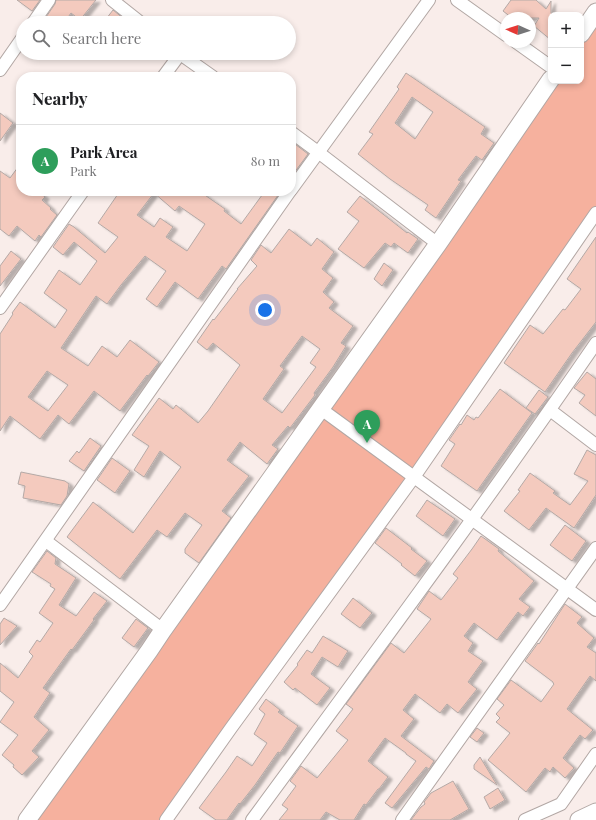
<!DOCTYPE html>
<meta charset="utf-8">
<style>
body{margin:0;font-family:"Playfair Display",serif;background:#f2f2f2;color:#202124}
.controls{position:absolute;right:12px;top:12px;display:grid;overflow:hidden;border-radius:8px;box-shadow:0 2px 6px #0003}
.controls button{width:36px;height:36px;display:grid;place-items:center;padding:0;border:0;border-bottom:1px solid #e0e0e0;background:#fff;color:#202124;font:20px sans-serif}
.compass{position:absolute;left:500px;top:12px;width:36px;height:36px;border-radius:50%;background:#fff;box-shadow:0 2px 6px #0003;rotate:273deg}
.you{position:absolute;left:265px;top:310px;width:14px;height:14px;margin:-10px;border:3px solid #fff;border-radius:50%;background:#1a73e8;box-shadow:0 0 0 6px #1a73e833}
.badge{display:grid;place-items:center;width:26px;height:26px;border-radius:50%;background:#0b8043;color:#fff;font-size:13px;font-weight:700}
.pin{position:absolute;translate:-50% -33px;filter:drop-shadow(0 1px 2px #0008)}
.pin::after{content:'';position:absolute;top:21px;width:14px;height:12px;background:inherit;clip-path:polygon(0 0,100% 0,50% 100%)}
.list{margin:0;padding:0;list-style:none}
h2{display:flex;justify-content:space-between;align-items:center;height:52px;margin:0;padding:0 16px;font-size:17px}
h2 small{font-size:13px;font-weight:400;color:#757577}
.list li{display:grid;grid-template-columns:26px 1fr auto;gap:12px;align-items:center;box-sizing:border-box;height:72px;padding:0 16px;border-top:1px solid #e0e0e0}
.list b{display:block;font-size:15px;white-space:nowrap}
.list p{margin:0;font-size:13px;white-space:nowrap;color:#757577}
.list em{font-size:13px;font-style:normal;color:#757577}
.icon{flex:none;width:22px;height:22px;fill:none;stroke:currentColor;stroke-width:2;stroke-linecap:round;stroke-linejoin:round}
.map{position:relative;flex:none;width:596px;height:820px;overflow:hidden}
.search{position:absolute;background:#fff;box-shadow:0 2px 6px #0003;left:16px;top:16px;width:280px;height:44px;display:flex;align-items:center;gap:10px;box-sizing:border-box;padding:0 14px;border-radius:22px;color:#757577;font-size:15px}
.panel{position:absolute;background:#fff;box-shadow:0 2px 6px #0003;left:16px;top:72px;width:280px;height:124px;border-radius:16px}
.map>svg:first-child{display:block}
.green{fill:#f6b19e}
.building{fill:#f4cabe;stroke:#b4a9a6;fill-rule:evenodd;filter:url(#shadow)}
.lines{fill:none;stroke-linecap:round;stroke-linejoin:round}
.street-casing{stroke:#b2a7a4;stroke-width:14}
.secondary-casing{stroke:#b2a7a4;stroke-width:19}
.street{stroke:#fff;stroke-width:12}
.secondary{stroke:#fff;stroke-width:17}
</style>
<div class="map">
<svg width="596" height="820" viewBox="0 0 596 820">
<defs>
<filter id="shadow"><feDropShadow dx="4.5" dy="2.5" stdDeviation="1" flood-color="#0004"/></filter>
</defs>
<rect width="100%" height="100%" fill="#f9edea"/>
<!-- green -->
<polygon class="green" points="596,12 596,213 166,820 27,820 551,81 581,81 581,34"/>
<!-- building -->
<g class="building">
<polygon points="17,0 40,0 32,11"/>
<polygon points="56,0 96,0 80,20 71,13 64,23 48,23 44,20 55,4"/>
<polygon points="511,0 536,0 546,9 551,1 551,13 553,15 551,15 551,40 534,26 539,18 512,18 503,11"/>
<polygon points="113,10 129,23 103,23"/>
<path d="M406 73 485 127 481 134 494 143 482 160 476 156 458 180 461 181 436 218 425 210 428 205 390 179 358 154 373 134 369 132 399 89 397 87ZM412 97 433 112 415 139 395 123Z"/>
<polygon points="0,113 13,123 0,141"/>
<polygon points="291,141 308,154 291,177"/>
<polygon points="21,163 21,191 38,191 45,197 42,200 51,208 50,209 57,215 41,237 39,235 35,241 17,226 9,236 0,229 0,171 10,178"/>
<path d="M120 191H199L225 209 224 211 241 224 265 191H281L226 269 222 266 198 299 175 282 157 307 146 299 166 271 145 256 121 285 107 304 96 296 61 348 88 366 102 346 117 357 130 340 159 362 148 376 147 375 120 411 94 391 69 424 58 415 40 439 10 416 0 431V334L13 314 12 313 20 302 55 328 67 310 44 293 59 270 80 285 97 261 74 242 63 255 53 247 69 224 74 227 105 253 118 237 98 223ZM154 193 175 211 179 206 205 224 187 251 166 237 173 227 160 218 154 227 137 215ZM47 371 68 385 48 411 28 397Z"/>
<polygon points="360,196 407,233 408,232 418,239 408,253 394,243 391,247 385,243 364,268 338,249 359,221 347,212"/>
<path d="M289 229 311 246 317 238 334 252 322 269 333 278 323 292 334 302 329 308 353 326 341 343 346 346 333 367 314 393 315 395 290 428 288 426 272 445 278 449 267 464 240 442 227 460 249 476 222 511 231 518 199 563 185 553V549L202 525 185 513 167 537 157 530 120 579 67 537 93 502 133 533 181 467 160 451 144 477 134 470 149 446 132 435 159 398 173 409 176 405 198 423 208 411 240 365 213 343 207 350 197 342 213 319 214 320 238 289H237L257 266 251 260 261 245 271 253ZM302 336 320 349 310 363 316 367 282 413 263 399 284 369 280 366Z"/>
<polygon points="596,237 596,322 572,353 545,392 504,363 530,325 543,334 563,309 565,310 581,289 567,279"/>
<polygon points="11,251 21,259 0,286 0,266"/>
<polygon points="384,263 393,270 382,286 374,279"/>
<polygon points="587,372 596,379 596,416 579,403 585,395 574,388"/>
<polygon points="500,389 532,413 477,491 441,466 455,444 449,440 460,424 461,425 467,415 474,420 476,417 478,418"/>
<polygon points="539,390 548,397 535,414 526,408"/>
<polygon points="90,438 101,446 84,471 69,461 77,451 79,453"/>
<polygon points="587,450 596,455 596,495 574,528 546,508 529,530 504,511 520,491 518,490 530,473 555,491 553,493 570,505 588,481 574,474"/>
<polygon points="112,458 130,471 115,493 97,480"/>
<polygon points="21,472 65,481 69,484 67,496 61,505 23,498 25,486 18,484"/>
<polygon points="427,500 455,519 443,536 416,516"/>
<polygon points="565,525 586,541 572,561 550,545"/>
<polygon points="386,528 412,548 411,549 427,561 415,576 401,565 402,564 375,543"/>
<polygon points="481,536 499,549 498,551 534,581 519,599 530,607 523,616 518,612 497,640 474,623 464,636 473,643 468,651 483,661 468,682 477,689 458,713 447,704 440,713 415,694 403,710 414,719 401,736 434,761 429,769 426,767 392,808 385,803 416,761 406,754 406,753 385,738 368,761 388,777 379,789 378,789 366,805 364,804 354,820 340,820 326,812 320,820 279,820 288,809 282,805 296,786 290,781 301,766 317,778 348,740 336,731 353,709 346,704 391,643 404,653 431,619 417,609 429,591 441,600 458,578 453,574 472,549"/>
<polygon points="47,551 56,558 55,564 76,578 59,605 76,616 94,592 107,601 93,619 94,620 72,650 71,649 43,688 50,693 34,717 49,730 32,751 39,757 22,775 13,767 14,765 2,755 18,735 0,722 14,702 0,691 0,663 18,678 33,656 29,652 37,640 40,642 53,623 39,613 55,589 50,586 51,584 32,572"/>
<polygon points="353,598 372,613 360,628 341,614"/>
<polygon points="565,604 582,617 577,623 594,638 587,647 596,653 596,681 590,676 567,709 593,730 585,739 580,735 563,758 574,768 565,778 553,767 550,772 545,768 526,792 488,760 510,733 496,722 500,718 496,714 504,705 497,699 511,680 541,702 554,684 553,683 553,682 525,661 538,643 539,644"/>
<polygon points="4,618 17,626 0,645 0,624"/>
<polygon points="136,619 148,628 134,647 122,638"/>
<polygon points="323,636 348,651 338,667 322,657 311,674 330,688 317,705 295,688 293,690 284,682 298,665 297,664 307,650 312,653"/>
<polygon points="266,699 280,710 278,712 298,726 280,753 278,752 255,785 240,804 239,803 227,820 216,820 199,808 226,772 237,756 252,766 267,743 254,734 265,714 259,709"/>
<polygon points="477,728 484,733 477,742 470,737"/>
<polygon points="480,757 497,785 474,769 474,765"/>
<polygon points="453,781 469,809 450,820 411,820 421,807 425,804 424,802 431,793"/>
<polygon points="498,788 505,800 490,809 484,797"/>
</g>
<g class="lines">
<!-- street casing -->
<g class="street-casing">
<g id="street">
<polyline points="112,0 141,23"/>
<polyline points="457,0 506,35"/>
<polyline points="33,23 49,0"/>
<polyline points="516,42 551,67"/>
<polyline points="179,53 213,77"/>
<polyline points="0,70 23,37"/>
<polyline points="163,77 180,54"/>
<polyline points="291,132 318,152 438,244"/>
<polyline points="291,190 429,0"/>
<polyline points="0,308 83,191"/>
<polyline points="321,409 596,610"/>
<polyline points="550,410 596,445"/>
<polyline points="46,541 163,630"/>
<polyline points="0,605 290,191"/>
<polyline points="166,820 231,728 414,477 596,213"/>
<path d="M252 820C368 662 485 505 596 343"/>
<polyline points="402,820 596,548"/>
<polyline points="525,820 561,804 596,754"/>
</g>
</g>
<!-- secondary casing -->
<g class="secondary-casing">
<g id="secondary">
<polyline points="581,34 596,12"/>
<polyline points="27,820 149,651 163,630 438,244 551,79"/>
<polyline points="579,820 596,812"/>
</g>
</g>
<!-- street -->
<use href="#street" class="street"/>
<!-- secondary -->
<use href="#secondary" class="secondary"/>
</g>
</svg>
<div class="controls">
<button>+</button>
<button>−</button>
</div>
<svg class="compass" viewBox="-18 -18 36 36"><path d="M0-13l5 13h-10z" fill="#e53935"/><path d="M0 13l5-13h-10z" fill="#757577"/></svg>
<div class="you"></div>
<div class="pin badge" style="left:367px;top:443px;background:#2e9e5b">A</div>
<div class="search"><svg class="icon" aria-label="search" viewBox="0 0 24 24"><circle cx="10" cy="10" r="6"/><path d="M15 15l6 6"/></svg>Search here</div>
<section class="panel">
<h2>Nearby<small></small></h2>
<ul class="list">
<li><span class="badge" style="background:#2e9e5b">A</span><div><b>Park Area</b><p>Park</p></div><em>80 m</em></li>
</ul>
</section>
</div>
